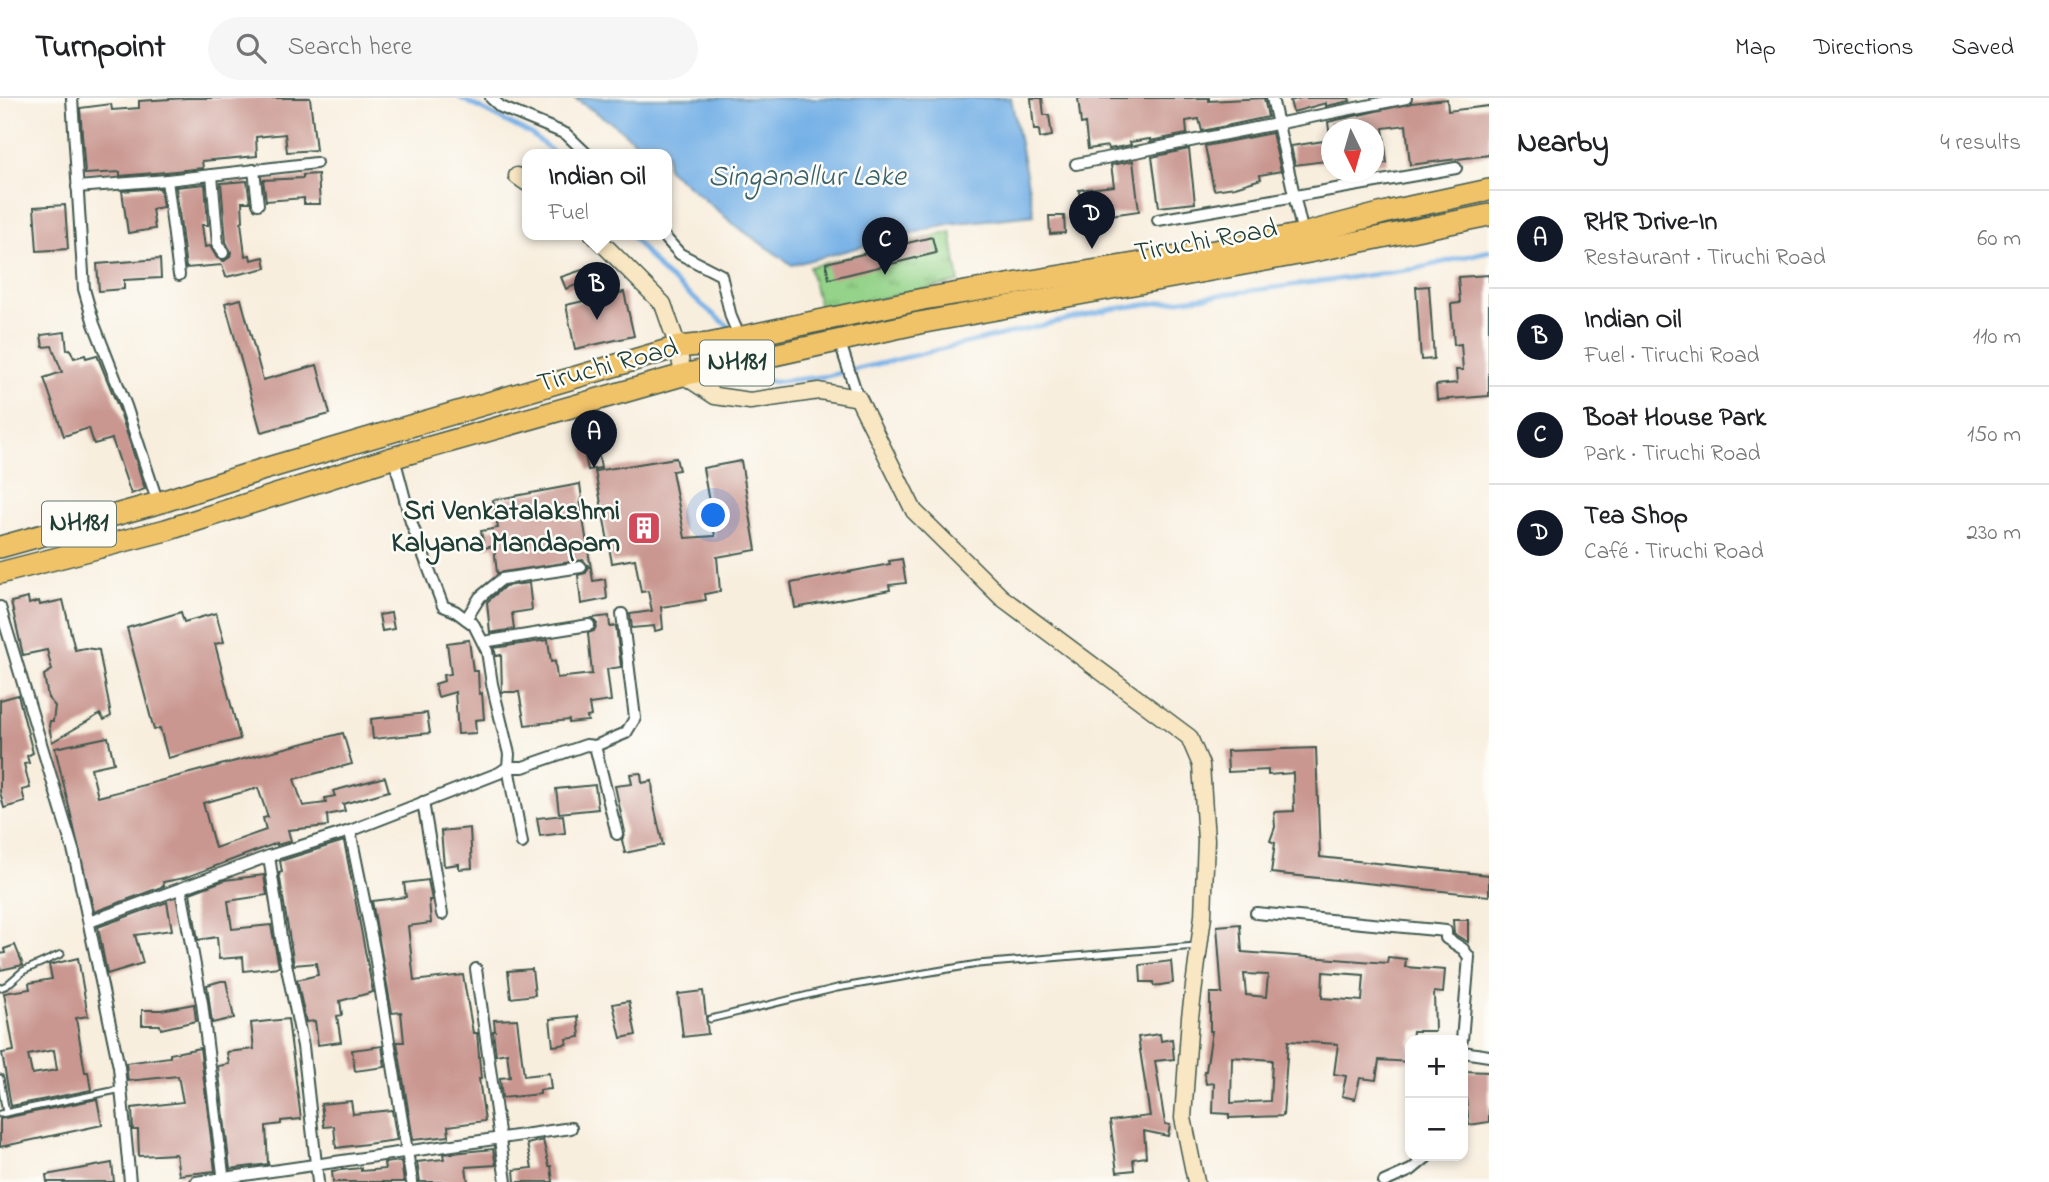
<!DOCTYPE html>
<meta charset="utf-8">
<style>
body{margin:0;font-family:"Indie Flower",sans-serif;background:#f6f6f6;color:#202124}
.controls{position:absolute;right:21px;bottom:21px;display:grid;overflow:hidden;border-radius:14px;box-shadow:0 4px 10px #0003}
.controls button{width:63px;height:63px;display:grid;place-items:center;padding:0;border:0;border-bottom:2px solid #e0e0e0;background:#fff;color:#202124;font:35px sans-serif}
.compass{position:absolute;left:1321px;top:21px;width:63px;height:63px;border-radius:50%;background:#fff;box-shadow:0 4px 10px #0003;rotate:175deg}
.you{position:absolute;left:714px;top:418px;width:24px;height:24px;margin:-18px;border:5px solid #fff;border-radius:50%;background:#1a73e8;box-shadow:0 0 0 10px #1a73e833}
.badge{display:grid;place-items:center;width:46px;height:46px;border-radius:50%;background:#111827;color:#fff;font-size:23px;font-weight:700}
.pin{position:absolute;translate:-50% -58px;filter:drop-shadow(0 2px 4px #0008)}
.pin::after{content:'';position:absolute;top:37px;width:24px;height:21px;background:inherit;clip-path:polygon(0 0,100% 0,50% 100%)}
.popup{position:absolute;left:522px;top:51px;width:150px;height:91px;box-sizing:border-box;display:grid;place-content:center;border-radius:14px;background:#fff;filter:drop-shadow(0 2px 5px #0005);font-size:23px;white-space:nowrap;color:#757577}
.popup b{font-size:26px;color:#202124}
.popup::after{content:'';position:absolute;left:50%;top:100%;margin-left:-14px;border:14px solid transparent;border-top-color:#fff}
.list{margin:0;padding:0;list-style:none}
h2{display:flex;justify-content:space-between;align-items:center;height:91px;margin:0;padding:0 28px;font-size:30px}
h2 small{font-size:23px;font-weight:400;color:#757577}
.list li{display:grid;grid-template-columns:46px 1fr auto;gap:21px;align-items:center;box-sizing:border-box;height:98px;padding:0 28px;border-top:2px solid #e0e0e0}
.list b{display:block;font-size:26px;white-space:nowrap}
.list p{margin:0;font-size:23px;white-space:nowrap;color:#757577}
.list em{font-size:23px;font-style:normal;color:#757577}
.icon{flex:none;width:38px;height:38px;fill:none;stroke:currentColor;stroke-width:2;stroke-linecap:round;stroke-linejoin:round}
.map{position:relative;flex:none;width:1489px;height:1084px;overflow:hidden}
header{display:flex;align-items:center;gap:42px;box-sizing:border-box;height:98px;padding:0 35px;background:#fff;border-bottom:2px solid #e0e0e0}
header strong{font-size:33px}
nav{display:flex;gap:38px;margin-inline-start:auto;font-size:24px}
.search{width:490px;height:63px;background:#f6f6f6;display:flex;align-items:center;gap:18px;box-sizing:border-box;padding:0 24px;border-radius:38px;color:#757577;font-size:26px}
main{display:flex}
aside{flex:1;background:#fff}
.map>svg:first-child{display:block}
.park{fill:url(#park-tufts);stroke:#5a885e;stroke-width:2}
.water{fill:#75b0e6;stroke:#4a768d;stroke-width:2}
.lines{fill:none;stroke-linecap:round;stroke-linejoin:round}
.stream{stroke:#75b0e6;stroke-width:4.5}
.building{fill:#c99790;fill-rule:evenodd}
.lane-casing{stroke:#40584e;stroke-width:9}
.street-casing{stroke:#40584e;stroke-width:14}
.secondary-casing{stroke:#40584e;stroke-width:19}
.highway-casing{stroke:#40584e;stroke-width:24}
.lane{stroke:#fff;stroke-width:5}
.street{stroke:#fff;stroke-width:10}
.secondary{stroke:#f9e7c3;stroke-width:16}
.highway{stroke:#f0c369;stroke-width:21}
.labels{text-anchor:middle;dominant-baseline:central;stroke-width:5;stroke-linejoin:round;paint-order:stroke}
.shield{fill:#fdfcf7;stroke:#62766e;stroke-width:2}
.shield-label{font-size:26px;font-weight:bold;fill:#1f3d34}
.street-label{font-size:28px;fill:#1f3d34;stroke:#fdfcf7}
.poi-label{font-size:28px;font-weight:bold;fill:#1f3d34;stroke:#fdfcf7;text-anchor:end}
.water-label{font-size:30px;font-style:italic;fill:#396069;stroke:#fdfcf7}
</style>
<header>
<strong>Turnpoint</strong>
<div class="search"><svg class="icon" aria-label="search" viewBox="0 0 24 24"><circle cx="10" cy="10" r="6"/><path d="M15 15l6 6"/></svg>Search here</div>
<nav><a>Map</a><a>Directions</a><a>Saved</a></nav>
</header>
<main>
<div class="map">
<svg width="1489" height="1084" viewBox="0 0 1489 1084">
<defs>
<pattern id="park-tufts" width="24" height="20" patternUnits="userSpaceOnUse" patternTransform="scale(1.75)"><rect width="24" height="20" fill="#94d389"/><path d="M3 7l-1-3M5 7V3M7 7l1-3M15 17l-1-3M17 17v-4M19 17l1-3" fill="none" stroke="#78ac71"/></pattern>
</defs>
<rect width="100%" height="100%" fill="#fdfcf7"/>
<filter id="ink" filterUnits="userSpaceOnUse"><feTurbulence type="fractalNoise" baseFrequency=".0143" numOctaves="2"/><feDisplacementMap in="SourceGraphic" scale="14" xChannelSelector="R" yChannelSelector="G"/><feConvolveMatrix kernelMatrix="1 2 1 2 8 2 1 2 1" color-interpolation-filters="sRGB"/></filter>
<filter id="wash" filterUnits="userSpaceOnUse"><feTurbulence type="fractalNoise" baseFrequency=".00686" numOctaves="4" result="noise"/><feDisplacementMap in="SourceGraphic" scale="28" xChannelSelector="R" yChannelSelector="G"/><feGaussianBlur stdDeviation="1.57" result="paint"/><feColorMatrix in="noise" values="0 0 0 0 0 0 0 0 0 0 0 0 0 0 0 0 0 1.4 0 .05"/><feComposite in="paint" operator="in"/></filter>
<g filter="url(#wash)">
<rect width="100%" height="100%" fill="#f8eede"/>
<!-- park -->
<polygon class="park" points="951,134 959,184 821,213 809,169"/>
<!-- water -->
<polygon class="water" points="574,0 1011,0 1034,117 948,126 792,167 736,128 667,70 667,56 650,56 615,27"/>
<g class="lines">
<!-- stream -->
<g class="stream">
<polyline points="460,0 532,37 556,56"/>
<polyline points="630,136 662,174 729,229"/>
<polyline points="750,277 773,284 827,278 1112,211 1415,171 1489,153"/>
</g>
</g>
<g id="blocks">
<!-- building -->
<g class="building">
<polygon points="186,0 310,0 316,52 287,54 285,36 256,39 257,58 202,63 203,70 166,74 120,78 120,74 85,76 80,10 111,6 112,12 139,10 139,3"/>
<polygon points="1031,0 1042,0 1044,17 1049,17 1052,38 1040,40 1039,32 1034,32"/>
<polygon points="1078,0 1209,0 1209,3 1264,0 1268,19 1202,33 1199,21 1186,23 1187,36 1150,43 1150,41 1130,44 1131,47 1109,51 1108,48 1088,51 1085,25 1081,26"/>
<polygon points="1301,0 1349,0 1350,3 1326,8 1326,5 1293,14 1290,3"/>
<polygon points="1447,1 1448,13 1489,8 1489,57 1410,67 1406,27 1383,30 1387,65 1374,66 1374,32 1329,32 1328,24 1412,5"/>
<polygon points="1272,35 1281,73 1260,77 1261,81 1235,89 1214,92 1205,48"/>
<polygon points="1324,43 1326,63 1295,67 1291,48"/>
<polygon points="1189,51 1195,105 1159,109 1152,59"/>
<polygon points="1133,63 1139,113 1082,121 1079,92 1114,88 1111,67"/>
<polygon points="318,76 320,106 304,106 304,100 266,103 263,82 303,80 303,77"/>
<polygon points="247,83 250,104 242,104 243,123 241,124 245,158 250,157 251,162 264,159 266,170 226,179 222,167 186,170 176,89 205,86 208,127 202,127 205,149 210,148 217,160 224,163 230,159 231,154 226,144 221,85"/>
<polygon points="160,90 163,109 152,111 155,131 128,135 122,93"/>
<polygon points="65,107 68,151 37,153 34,109"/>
<polygon points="1049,118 1064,118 1065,135 1050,136"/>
<polygon points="932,139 936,155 829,181 826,165"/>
<polygon points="160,161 161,180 124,182 124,191 99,193 97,166"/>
<polygon points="585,171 589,182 566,191 561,179"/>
<polygon points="1489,177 1489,298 1437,302 1436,287 1457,285 1456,272 1463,272 1461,246 1454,247 1451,206 1460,205 1458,179"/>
<polygon points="1429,188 1434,261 1421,262 1416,189"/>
<polygon points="624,194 634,238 575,251 566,207"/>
<polygon points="241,201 263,282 317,267 330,316 261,334 225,205"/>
<polygon points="65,234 67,252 70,251 74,260 85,257 86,260 97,257 119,311 145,391 131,396 112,341 94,346 89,330 64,338 44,280 62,274 52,248 43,249 41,237"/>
<polygon points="596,341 601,370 588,372 582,343"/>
<polygon points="676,360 679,372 672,373 685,440 715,438 703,370 741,363 756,452 717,459 720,493 705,496 706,502 661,509 663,531 655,533 654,528 632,530 630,516 652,513 648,493 641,494 635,461 612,465 595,373"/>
<polygon points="580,386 582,401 580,402 593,483 605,481 607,501 581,506 578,477 586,475 589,469 583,462 497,475 494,448 484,450 481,433 498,430 493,402"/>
<polygon points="902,461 906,485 889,487 890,492 795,510 791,485 890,466 889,463"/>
<polygon points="529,485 532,512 512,515 514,531 490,535 487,504 505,488"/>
<polygon points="28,500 29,506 39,503 40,507 63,502 75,552 85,550 99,552 111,618 104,622 100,616 52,644 49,628 50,623 53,623 55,608 48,600 44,577 52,572 47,552 23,557 11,504"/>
<polygon points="181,514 184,524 216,515 224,544 215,546 240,641 168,660 160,630 154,632 127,530"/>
<polygon points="391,515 394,531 382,533 379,517"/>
<polygon points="609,518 610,529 616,528 621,569 607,571 611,603 589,606 591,618 587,619 588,623 569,625 569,622 525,627 519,594 502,594 501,557 496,558 494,550 548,542 551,564 555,563 557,580 592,576 588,535 594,533 597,526 592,520"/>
<polygon points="469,542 473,573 478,573 479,596 482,595 484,621 475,622 476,635 458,636 455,594 438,599 435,586 444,583 443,577 451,576 447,545"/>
<polygon points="18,597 33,655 27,658 29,665 24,666 30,690 22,692 25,704 4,710 0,694 0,602"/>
<polygon points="427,615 430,635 373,641 371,621"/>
<path d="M343 635 352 666 294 681 303 708 326 705 325 700 335 698 333 693 385 679 389 693 343 706 345 713 327 717 328 728 288 732 291 743 277 747V745L184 780 163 784 164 788 94 814 55 650 108 639 114 665 91 670 98 699ZM258 690 268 719 263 720 266 732 215 750 203 705Z"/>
<polygon points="1316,650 1320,759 1489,777 1489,798 1271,775 1275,745 1270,743 1275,729 1274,714 1294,713 1293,675 1268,677 1268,672 1228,674 1227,653"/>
<polygon points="641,675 642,685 652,683 654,708 663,747 625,755 622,742 625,734 615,688 632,686 630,676"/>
<polygon points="595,687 598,711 559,715 556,691"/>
<polygon points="563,717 565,735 540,738 537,720"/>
<polygon points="470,730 472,770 459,771 459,766 444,768 441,733"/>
<polygon points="344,743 373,894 340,903 342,917 337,918 341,944 318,947 315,923 306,924 297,882 318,877 316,865 294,867 279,775 282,774 280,763"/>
<polygon points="264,777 267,797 228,803 232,831 271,827 279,869 244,873 243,859 219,861 217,839 198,842 190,795 225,782"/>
<polygon points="428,782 432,802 429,802 431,825 408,828 414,883 463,877 473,935 477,935 481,981 479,981 485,1023 448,1028 449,1038 413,1042 397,944 404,944 401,914 392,915 372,803 406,799 404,785"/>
<polygon points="167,804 172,832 135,837 143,865 107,876 98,829"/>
<polygon points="1453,822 1468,822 1468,844 1454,836"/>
<path d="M1240 826 1242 854 1387 865 1388 859 1406 861 1405 869 1445 872 1443 895 1434 894 1435 933H1413L1412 942H1410V964L1379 962 1376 982 1360 980 1355 1001 1342 998 1346 978 1334 976 1338 946 1288 943 1283 1018 1229 1020V1016L1213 1015 1214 985 1206 986 1204 973H1206L1212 933H1210V895H1222L1217 828ZM1323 874 1364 877 1362 903 1322 900ZM1244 876 1268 877 1266 899 1246 897ZM1232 959 1272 962 1270 1003 1231 1005Z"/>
<polygon points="15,847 23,867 0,872 0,856 5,855 4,851"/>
<path d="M78 860 88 918 76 920 85 974H88L91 992 11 1008 2 955 14 953 4 895 30 891 29 885 52 881 49 867ZM54 952 57 972 32 976 28 957Z"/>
<polygon points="1171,863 1173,885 1154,888 1153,884 1141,884 1140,867"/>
<polygon points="532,871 535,897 511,900 508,873"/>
<polygon points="221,883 226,883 234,920 212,925 207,887"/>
<polygon points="703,893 708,936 683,939 678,896"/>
<polygon points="629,903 636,937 621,940 613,906"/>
<polygon points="194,906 196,923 161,931 160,927 142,927 142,912 161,912"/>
<polygon points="578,918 580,939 566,941 567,946 553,948 550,921"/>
<polygon points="288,921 301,1021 281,1023 281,1026 266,1028 268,1066 230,1071 218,968 229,966 227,954 254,951 251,925"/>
<polygon points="517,921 524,978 549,975 551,991 540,992 540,996 502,1000 500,980 510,979 507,955 496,957 493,933 495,933 494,922"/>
<polygon points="1160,936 1161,943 1172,941 1174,961 1155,963 1165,1026 1170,1027 1168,1038 1144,1033 1146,1059 1133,1061 1134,1072 1117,1074 1110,1023 1150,1018 1138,939"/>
<polygon points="382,948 385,969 355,973 352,952"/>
<polygon points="200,950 215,1073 179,1077 176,1056 139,1058 138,1032 133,1032 132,1010 183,1004 178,978 128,983 126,965 170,959 170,956"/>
<polygon points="1463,973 1489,974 1489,1024 1469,1027"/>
<polygon points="97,1001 102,1027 0,1049 0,1021"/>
<polygon points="351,1003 353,1016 392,1012 397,1042 336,1050 334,1028 324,1029 321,1006"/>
<polygon points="543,1042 549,1068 551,1068 553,1084 515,1084 514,1072 532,1070 527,1046"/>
<polygon points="493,1051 496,1067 466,1069 468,1084 420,1084 417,1064 444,1061 443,1056"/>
<polygon points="401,1063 404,1084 333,1084 332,1073 361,1070 361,1073 385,1071 384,1065"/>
<polygon points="112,1065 114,1084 47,1084 46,1077"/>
</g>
</g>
</g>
<g filter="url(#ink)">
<use href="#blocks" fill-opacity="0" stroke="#40584e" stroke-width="2"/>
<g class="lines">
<!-- lane casing -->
<g class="lane-casing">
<g id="lane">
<polyline points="0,890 7,887 23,873 61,856"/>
<polyline points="710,921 837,890 978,866 1196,848"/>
<polyline points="0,980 6,1015"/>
<polyline points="0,1016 122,991"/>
</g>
</g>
<!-- street casing -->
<g class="street-casing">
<g id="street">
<polyline points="72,0 84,191 94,226 126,308 158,405"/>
<polyline points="491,0 501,9 566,36 587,56"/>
<polyline points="1272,0 1303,136"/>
<polyline points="1076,66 1406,0"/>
<polyline points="254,72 258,106"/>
<polyline points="212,77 218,147 223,155"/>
<polyline points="167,82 316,65"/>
<polyline points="77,89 167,82 179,177"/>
<polyline points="1158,122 1456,70"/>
<polyline points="662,136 680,156 721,177 731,219 740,240"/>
<polyline points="839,242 858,300"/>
<polyline points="0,509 74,755 119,969 130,1084"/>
<polyline points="466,521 480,499 502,481 581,469"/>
<polyline points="483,544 589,527"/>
<polyline points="595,648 626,635 635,620 622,516"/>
<polyline points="423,704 442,816"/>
<polyline points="350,733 374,851 412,1084"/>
<polyline points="522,745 508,669 523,669 586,647 595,648 617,736"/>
<polyline points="269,758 282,846 303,948 318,1084"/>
<polyline points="181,792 202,905 224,1084"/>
<polyline points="1256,815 1446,833 1446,840 1463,851 1469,859 1462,942"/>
<polyline points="89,824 269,758 350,733 499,675 508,669 509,656 492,586 487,553 474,527 455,513 443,508 411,424 397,371 392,360"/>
<polyline points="476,871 506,1084"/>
<polyline points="1463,954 1489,958"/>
<polyline points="196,1084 571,1030"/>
<polyline points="1384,1084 1411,1072 1428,1058"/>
</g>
</g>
<!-- secondary casing -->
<g class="secondary-casing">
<g id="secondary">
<polyline points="517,78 527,85"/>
<polyline points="593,136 663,206 678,249 683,277 715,298 750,303 819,293 858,300 914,413 1001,499 1189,639 1201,667 1206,742 1203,818 1190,919 1183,1020 1196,1084"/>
</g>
</g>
<!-- highway casing -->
<g class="highway-casing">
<g id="highway">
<polyline points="0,449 158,405 261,372 678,249 709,246 923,201 1226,151 1303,136 1391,113 1489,92"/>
<polyline points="0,475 166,432 392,360 683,277 919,225 1309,154 1489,117"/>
</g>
</g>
<!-- lane -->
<use href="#lane" class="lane"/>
<!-- street -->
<use href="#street" class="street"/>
<!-- secondary -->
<use href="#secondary" class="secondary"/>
<!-- highway -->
<use href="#highway" class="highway"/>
</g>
</g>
<!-- icons -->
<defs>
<g id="building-square" transform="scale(1.75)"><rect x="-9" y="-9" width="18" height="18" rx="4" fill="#d1495b" stroke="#fdfcf7"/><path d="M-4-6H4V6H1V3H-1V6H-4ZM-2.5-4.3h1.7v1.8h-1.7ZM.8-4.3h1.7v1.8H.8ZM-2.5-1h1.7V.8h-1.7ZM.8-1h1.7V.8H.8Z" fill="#fff"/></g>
</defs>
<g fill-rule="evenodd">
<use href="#building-square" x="644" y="430"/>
</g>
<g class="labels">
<!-- shield labels -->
<g class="shield">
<rect x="700" y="242.5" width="74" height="45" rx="5"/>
<rect x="42" y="403.5" width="74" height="45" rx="5"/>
</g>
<g class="shield-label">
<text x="737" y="265">NH181</text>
<text x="79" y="426">NH181</text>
</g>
<!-- street labels -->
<g class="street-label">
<text transform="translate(1206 144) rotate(-10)">Tiruchi Road</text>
<text transform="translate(608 269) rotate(-15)">Tiruchi Road</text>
</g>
<!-- poi labels -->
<g class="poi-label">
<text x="620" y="414">Sri Venkatalakshmi<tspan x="620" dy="32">Kalyana Mandapam</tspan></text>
</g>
<!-- water labels -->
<g class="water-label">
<text x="807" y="80">Singanallur Lake</text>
</g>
</g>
</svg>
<div class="controls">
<button>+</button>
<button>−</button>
</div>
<svg class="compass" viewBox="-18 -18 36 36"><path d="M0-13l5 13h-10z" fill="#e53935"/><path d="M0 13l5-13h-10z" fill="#757577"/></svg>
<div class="you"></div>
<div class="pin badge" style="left:594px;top:370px">A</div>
<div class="pin badge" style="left:597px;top:222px">B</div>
<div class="popup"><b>Indian Oil</b>Fuel</div>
<div class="pin badge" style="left:885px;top:177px">C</div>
<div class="pin badge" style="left:1092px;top:151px">D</div>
</div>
<aside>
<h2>Nearby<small>4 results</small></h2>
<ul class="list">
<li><span class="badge">A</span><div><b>RHR Drive-In</b><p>Restaurant · Tiruchi Road</p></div><em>60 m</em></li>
<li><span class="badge">B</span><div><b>Indian Oil</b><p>Fuel · Tiruchi Road</p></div><em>110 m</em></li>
<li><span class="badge">C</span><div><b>Boat House Park</b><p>Park · Tiruchi Road</p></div><em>150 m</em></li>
<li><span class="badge">D</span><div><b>Tea Shop</b><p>Café · Tiruchi Road</p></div><em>230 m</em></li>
</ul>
</aside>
</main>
